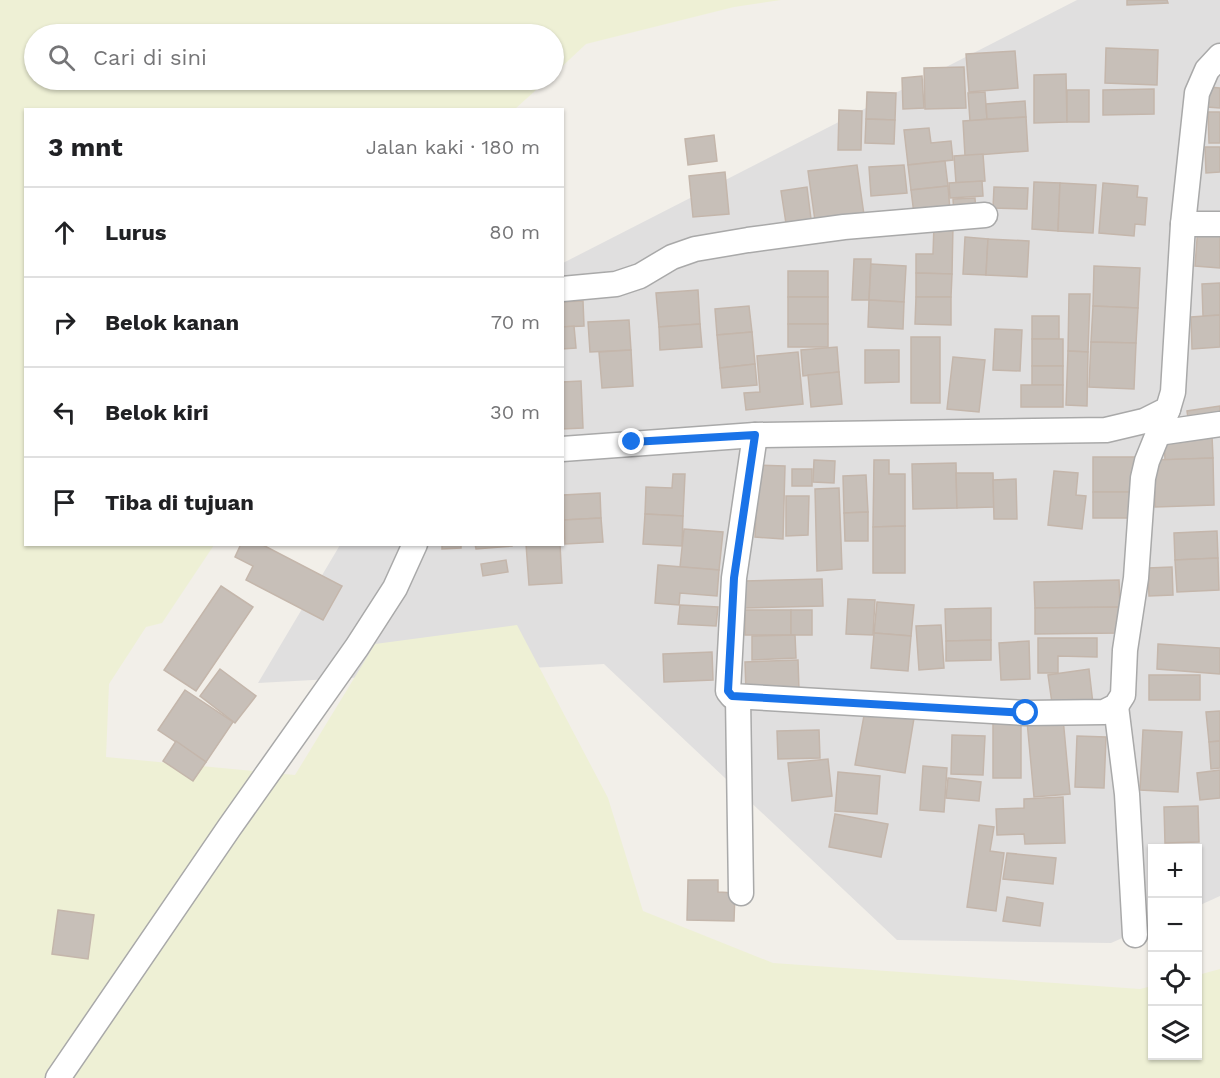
<!DOCTYPE html>
<html lang="id">
<meta charset="utf-8">
<style>
body{margin:0;font-family:"Work Sans",sans-serif;background:#f2f2f2;color:#202124}
.controls{position:absolute;right:18px;bottom:18px;display:grid;overflow:hidden;border-radius:0px;box-shadow:0 2px 4px #0004}
.controls button{width:54px;height:54px;display:grid;place-items:center;padding:0;border:0;border-bottom:2px solid #e0e0e0;background:#fff;color:#202124;font:30px sans-serif}
.stop{position:absolute;width:18px;height:18px;margin:-14px;border:4px solid #1a73e8;border-radius:50%;background:#fff}
.stop.end{background:#1a73e8;border-color:#fff;box-shadow:0 2px 6px #0008}
.list{margin:0;padding:0;list-style:none}
h2{display:flex;justify-content:space-between;align-items:center;height:78px;margin:0;padding:0 24px;font-size:26px}
h2 small{font-size:20px;font-weight:400;color:#757577}
.list li{display:grid;grid-template-columns:39px 1fr auto;gap:18px;align-items:center;box-sizing:border-box;height:90px;padding:0 24px;border-top:2px solid #e0e0e0}
.list b{display:block;font-size:22px;white-space:nowrap}
.list em{font-size:20px;font-style:normal;color:#757577}
.icon{flex:none;width:33px;height:33px;fill:none;stroke:currentColor;stroke-width:2;stroke-linecap:round;stroke-linejoin:round}
.map{position:relative;flex:none;width:1220px;height:1078px;overflow:hidden}
.search{position:absolute;background:#fff;box-shadow:0 2px 4px #0004;left:24px;top:24px;width:540px;height:66px;display:flex;align-items:center;gap:15px;box-sizing:border-box;padding:0 21px;border-radius:33px;color:#757577;font-size:22px}
.panel{position:absolute;background:#fff;box-shadow:0 2px 4px #0004;left:24px;top:108px;width:540px;height:438px;border-radius:0px}
.map>svg:first-child{display:block}
.residential{fill:#e0dfdf}
.farmland{fill:#eef0d5}
.building{fill:#c7bfb8;stroke:#c4b6ab;stroke-width:1.5}
.lines{fill:none;stroke-linecap:round;stroke-linejoin:round}
.minor-casing{stroke:#a9a9a9;stroke-width:27}
.minor{stroke:#fff;stroke-width:24}
.route{stroke:#1a73e8;stroke-width:8}
</style>
<div class="map">
<svg width="1220" height="1078" viewBox="0 0 1220 1078">
<rect width="100%" height="100%" fill="#f2efe9"/>
<!-- residential -->
<polygon class="residential" points="1077,0 1220,0 1220,896 1198,906 1198,848 1152,848 1152,925 1111,943 897,940 604,664 258,683 340,545 562,544 563,263"/>
<!-- farmland -->
<polygon class="farmland" points="0,0 781,0 734,7 586,44 554,74 554,34 34,34 34,80 547,80 515,109 26,110 26,544 214,545 162,623 146,627 109,684 106,757 295,775 375,644 517,625 608,798 643,911 773,963 1140,989 1152,986 1152,1056 1198,1056 1198,975 1220,969 1220,1078 0,1078"/>
<!-- building -->
<g class="building">
<polygon points="1127,0 1167,0 1168,3 1127,5"/>
<polygon points="1106,48 1158,50 1157,85 1105,83"/>
<polygon points="1015,51 1018,88 969,92 966,54"/>
<polygon points="964,67 966,108 925,109 924,68"/>
<polygon points="1066,74 1067,122 1034,123 1034,75"/>
<polygon points="922,76 924,108 903,109 902,78"/>
<polygon points="1209,87 1220,88 1220,108 1207,107"/>
<polygon points="1154,89 1154,114 1103,115 1103,90"/>
<rect x="1067" y="90" width="22" height="32"/>
<polygon points="867,92 896,93 895,120 866,119"/>
<polygon points="985,92 987,119 970,121 968,93"/>
<polygon points="1025,101 1026,117 987,119 986,104"/>
<polygon points="839,110 862,111 861,150 838,150"/>
<polygon points="1208,112 1220,112 1220,143 1209,143"/>
<polygon points="1026,117 1028,151 965,156 963,121"/>
<polygon points="866,119 895,120 894,144 865,143"/>
<polygon points="929,128 931,143 951,141 953,160 908,165 904,130"/>
<polygon points="714,135 717,161 688,165 685,139"/>
<polygon points="1205,147 1220,147 1220,172 1206,173"/>
<polygon points="983,154 985,181 956,183 954,156"/>
<polygon points="945,161 948,186 911,190 908,165"/>
<polygon points="857,165 865,222 816,228 808,171"/>
<polygon points="904,165 907,193 871,196 869,167"/>
<polygon points="725,172 729,214 693,217 689,176"/>
<polygon points="982,181 983,196 950,198 949,183"/>
<polygon points="1034,182 1060,183 1058,231 1032,229"/>
<polygon points="1060,183 1096,185 1093,233 1058,231"/>
<polygon points="1103,183 1138,186 1137,197 1147,198 1145,225 1135,224 1134,236 1099,233"/>
<polygon points="948,186 950,210 914,214 911,190"/>
<polygon points="807,187 812,227 787,230 781,191"/>
<polygon points="994,187 1028,188 1027,209 993,208"/>
<polygon points="975,198 976,213 954,215 953,199"/>
<polygon points="934,225 953,225 952,274 916,273 916,254 933,254"/>
<polygon points="1198,226 1220,228 1220,268 1195,266"/>
<polygon points="965,237 988,239 986,275 963,274"/>
<polygon points="988,239 1029,241 1027,277 986,275"/>
<polygon points="854,259 871,259 869,300 852,300"/>
<polygon points="871,264 906,266 904,302 869,300"/>
<polygon points="1094,266 1140,268 1138,308 1093,306"/>
<rect x="788" y="271" width="40" height="26"/>
<polygon points="916,273 952,274 951,297 916,297"/>
<polygon points="1220,283 1220,315 1203,316 1202,284"/>
<polygon points="698,290 700,324 659,327 656,293"/>
<polygon points="1069,294 1090,294 1088,352 1068,351"/>
<rect x="788" y="297" width="40" height="27"/>
<polygon points="916,297 951,297 951,325 915,324"/>
<polygon points="869,300 904,302 903,329 868,327"/>
<polygon points="583,301 584,326 562,327 562,302"/>
<polygon points="749,306 752,332 717,335 715,309"/>
<polygon points="1093,306 1138,308 1136,343 1091,342"/>
<polygon points="1220,315 1220,347 1192,349 1191,317"/>
<rect x="1032" y="316" width="27" height="23"/>
<polygon points="629,320 631,350 590,352 588,322"/>
<polygon points="700,324 702,347 660,350 659,327"/>
<rect x="788" y="324" width="40" height="23"/>
<polygon points="574,326 576,348 562,349 562,327"/>
<polygon points="995,329 1022,330 1020,371 993,370"/>
<polygon points="752,332 755,364 720,368 717,335"/>
<rect x="911" y="337" width="29" height="66"/>
<rect x="1032" y="339" width="31" height="27"/>
<polygon points="1091,342 1136,343 1134,389 1089,387"/>
<polygon points="837,347 839,372 803,376 801,350"/>
<polygon points="631,350 633,386 602,388 599,352"/>
<polygon points="865,350 899,350 899,382 865,383"/>
<polygon points="1068,351 1088,352 1087,406 1066,405"/>
<polygon points="798,352 803,404 746,410 744,393 760,392 757,356"/>
<polygon points="953,357 985,360 979,412 947,409"/>
<polygon points="755,364 757,385 722,388 720,368"/>
<rect x="1032" y="366" width="31" height="19"/>
<polygon points="839,372 842,404 811,407 808,375"/>
<polygon points="581,381 583,428 562,429 562,382"/>
<rect x="1021" y="385" width="42" height="22"/>
<polygon points="1220,406 1220,420 1189,425 1187,411"/>
<polygon points="1212,436 1213,458 1165,460 1164,438"/>
<rect x="1093" y="457" width="42" height="35"/>
<polygon points="1213,458 1214,505 1155,507 1154,460"/>
<polygon points="814,460 835,461 834,483 813,482"/>
<polygon points="874,460 889,460 889,474 905,474 905,526 873,527"/>
<polygon points="956,463 957,508 913,509 912,464"/>
<polygon points="758,465 785,466 783,539 755,537"/>
<rect x="792" y="469" width="20" height="17"/>
<polygon points="1054,471 1078,473 1076,495 1086,496 1082,529 1048,525"/>
<polygon points="956,473 993,473 994,507 957,508"/>
<polygon points="673,474 685,474 683,516 645,514 646,487 672,488"/>
<polygon points="866,475 868,512 844,513 843,476"/>
<polygon points="1016,479 1017,519 994,519 993,480"/>
<polygon points="839,488 842,569 817,571 815,489"/>
<polygon points="1093,492 1135,492 1134,518 1093,518"/>
<polygon points="600,493 601,518 564,520 563,495"/>
<polygon points="786,496 809,496 808,535 786,536"/>
<polygon points="868,512 868,541 845,541 844,513"/>
<polygon points="645,514 683,516 682,546 643,544"/>
<polygon points="601,518 603,542 565,544 564,520"/>
<polygon points="905,526 905,573 873,573 873,527"/>
<polygon points="684,529 723,532 719,570 680,567"/>
<polygon points="1217,531 1218,558 1175,560 1174,533"/>
<polygon points="241,544 261,544 342,586 323,620 246,580 253,566 235,557"/>
<polygon points="442,544 461,544 461,548 442,549"/>
<polygon points="475,544 512,544 512,546 476,549"/>
<polygon points="526,544 560,544 562,583 529,585"/>
<polygon points="1218,558 1219,590 1177,592 1175,560"/>
<polygon points="506,560 508,572 483,576 481,564"/>
<polygon points="658,565 719,570 717,596 680,593 679,605 655,603"/>
<polygon points="1172,567 1173,595 1149,596 1148,568"/>
<polygon points="822,579 823,606 744,608 744,581"/>
<polygon points="1119,580 1120,607 1035,608 1034,582"/>
<polygon points="221,586 253,607 196,691 164,670"/>
<polygon points="848,599 875,600 873,635 846,634"/>
<polygon points="877,602 914,605 911,636 874,633"/>
<polygon points="680,605 718,607 716,626 678,624"/>
<polygon points="1120,607 1120,633 1035,634 1035,608"/>
<polygon points="991,608 991,640 946,641 945,609"/>
<rect x="745" y="610" width="46" height="25"/>
<rect x="791" y="610" width="21" height="25"/>
<polygon points="941,625 944,668 919,670 916,626"/>
<polygon points="874,633 911,636 908,671 871,668"/>
<polygon points="795,635 796,658 752,660 752,636"/>
<polygon points="1038,638 1097,638 1097,657 1058,656 1058,673 1038,673"/>
<polygon points="991,640 991,660 946,661 946,641"/>
<polygon points="1029,641 1030,679 1001,680 999,643"/>
<polygon points="1158,644 1220,648 1220,674 1157,669"/>
<polygon points="712,652 713,680 664,682 663,654"/>
<polygon points="798,660 799,690 746,692 745,662"/>
<polygon points="220,669 256,696 235,723 200,696"/>
<polygon points="1089,669 1093,704 1053,710 1048,675"/>
<rect x="1149" y="675" width="51" height="25"/>
<polygon points="185,690 233,722 206,762 158,730"/>
<polygon points="865,710 914,718 905,773 855,765"/>
<polygon points="1220,711 1220,741 1209,742 1206,712"/>
<polygon points="993,713 1021,714 1021,778 993,778"/>
<polygon points="1063,718 1070,794 1034,797 1027,721"/>
<polygon points="819,730 820,758 778,759 777,731"/>
<polygon points="1143,730 1182,732 1178,792 1140,790"/>
<polygon points="952,735 985,736 983,775 951,774"/>
<polygon points="1077,736 1106,737 1104,788 1075,787"/>
<polygon points="176,741 206,762 193,781 163,761"/>
<polygon points="1220,741 1220,768 1211,769 1209,742"/>
<polygon points="828,759 832,796 792,801 788,763"/>
<polygon points="923,766 947,768 944,812 920,810"/>
<polygon points="1220,770 1220,798 1200,800 1197,773"/>
<polygon points="838,772 880,776 877,814 835,811"/>
<polygon points="948,778 981,782 979,801 946,798"/>
<polygon points="1063,797 1065,843 1025,844 1024,834 997,835 996,809 1024,808 1024,799"/>
<polygon points="1198,806 1199,842 1165,843 1164,807"/>
<polygon points="835,814 888,824 881,857 829,847"/>
<polygon points="979,825 994,827 990,851 1004,853 996,911 967,907"/>
<polygon points="1007,853 1056,858 1053,884 1003,879"/>
<polygon points="688,880 718,880 718,892 735,893 734,921 687,920"/>
<polygon points="1007,897 1043,903 1040,926 1003,921"/>
<polygon points="58,910 94,915 88,959 52,954"/>
</g>
<g class="lines">
<!-- minor casing -->
<g class="minor-casing">
<g id="minor">
<polyline points="1183,224 1220,224"/>
<polyline points="562,289 616,284 640,276 672,257 695,249 748,240 844,227 985,215"/>
<polyline points="1158,433 1220,424"/>
<polyline points="755,435 734,578 728,691 732,696 1026,713 1104,712 1116,706 1123,695 1125,650 1136,578 1143,478 1147,461 1168,409"/>
<polyline points="562,449 755,435 1106,430 1144,421 1168,409 1173,392 1183,224 1197,93 1207,70 1220,56"/>
<polyline points="738,697 741,893"/>
<polyline points="1116,706 1127,794 1135,935"/>
<polyline points="58,1078 229,828 357,647 395,588 415,544"/>
</g>
</g>
<!-- minor -->
<use href="#minor" class="minor"/>
</g>
<g class="lines">
<!-- route -->
<polyline class="route" points="632,442 755,435 734,578 728,691 732,696 1026,713"/>
</g>
</svg>
<div class="controls">
<button>+</button>
<button>−</button>
<button><svg class="icon" aria-label="locate" viewBox="0 0 24 24"><circle cx="12" cy="12" r="6"/><path d="M12 2v4M12 18v4M2 12h4M18 12h4"/></svg></button>
<button><svg class="icon" aria-label="layers" viewBox="0 0 24 24"><path d="M12 4l9 5-9 5-9-5zM3 14l9 5 9-5"/></svg></button>
</div>
<div class="stop" style="left:1026px;top:713px"></div>
<div class="stop end" style="left:632px;top:442px"></div>
<div class="search"><svg class="icon" aria-label="search" viewBox="0 0 24 24"><circle cx="10" cy="10" r="6"/><path d="M15 15l6 6"/></svg>Cari di sini</div>
<section class="panel">
<h2>3 mnt<small>Jalan kaki · 180 m</small></h2>
<ul class="list">
<li><svg class="icon" aria-label="ahead" viewBox="0 0 24 24"><path d="M12 20V5M6 11l6-6 6 6"/></svg><div><b>Lurus</b></div><em>80 m</em></li>
<li><svg class="icon" aria-label="right" viewBox="0 0 24 24"><path d="M7 20v-9h11M14 6l5 5-5 5"/></svg><div><b>Belok kanan</b></div><em>70 m</em></li>
<li><svg class="icon" aria-label="left" viewBox="0 0 24 24"><path d="M17 20v-9H6M10 6l-5 5 5 5"/></svg><div><b>Belok kiri</b></div><em>30 m</em></li>
<li><svg class="icon" aria-label="arrive" viewBox="0 0 24 24"><path d="M6 21V4h12l-3 4 3 4H6"/></svg><div><b>Tiba di tujuan</b></div></li>
</ul>
</section>
</div>
